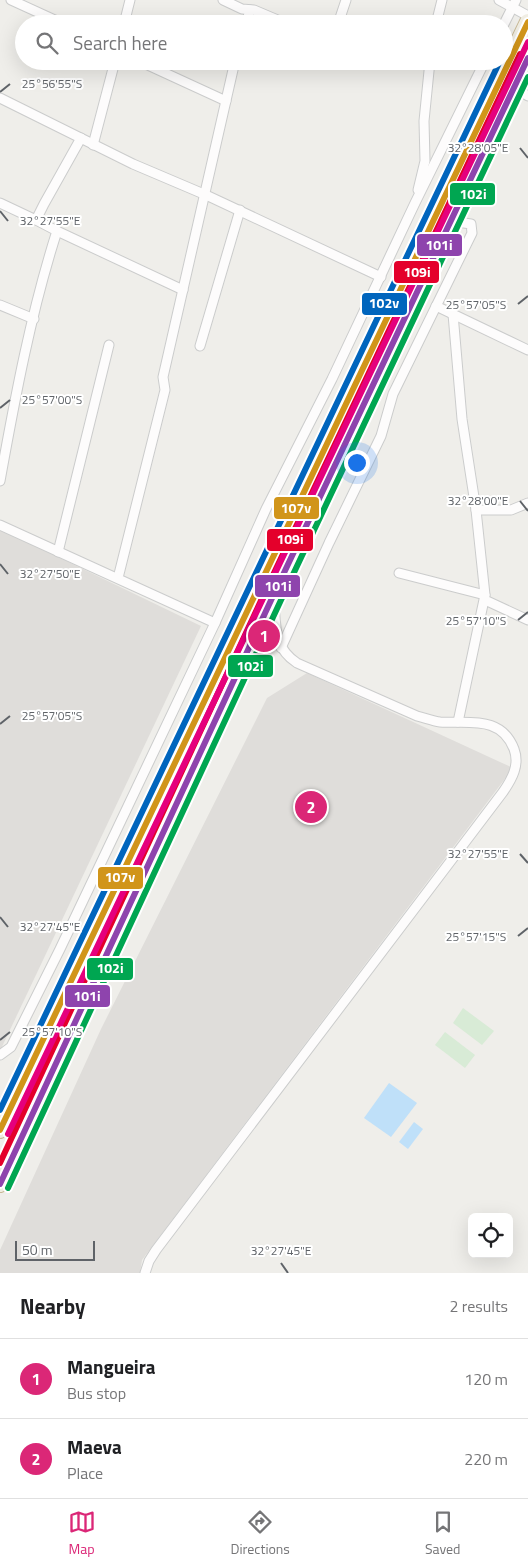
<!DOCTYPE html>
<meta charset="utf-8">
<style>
body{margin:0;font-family:"Titillium Web",sans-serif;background:#f2f2f2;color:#202124}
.controls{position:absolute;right:15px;bottom:15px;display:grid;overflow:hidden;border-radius:8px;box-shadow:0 5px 20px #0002}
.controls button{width:45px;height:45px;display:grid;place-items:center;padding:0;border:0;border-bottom:1px solid #e0e0e0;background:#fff;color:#202124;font:25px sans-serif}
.scale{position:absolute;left:15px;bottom:12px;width:80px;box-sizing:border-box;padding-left:5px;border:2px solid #5f6368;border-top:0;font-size:14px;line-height:18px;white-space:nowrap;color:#5f6368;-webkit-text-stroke:4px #fff;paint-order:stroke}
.you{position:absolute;left:356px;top:462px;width:18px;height:18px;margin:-12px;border:4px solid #fff;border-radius:50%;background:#1a73e8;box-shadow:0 0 0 8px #1a73e833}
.badge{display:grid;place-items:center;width:32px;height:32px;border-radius:50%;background:#db2777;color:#fff;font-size:16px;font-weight:700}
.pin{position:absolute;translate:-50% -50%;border:2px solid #fff;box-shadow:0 1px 5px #0006}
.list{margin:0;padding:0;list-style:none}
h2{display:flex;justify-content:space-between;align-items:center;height:65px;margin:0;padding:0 20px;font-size:21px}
h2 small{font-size:16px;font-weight:400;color:#757577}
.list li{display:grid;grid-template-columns:32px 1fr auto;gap:15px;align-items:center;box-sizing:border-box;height:80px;padding:0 20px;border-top:1px solid #e0e0e0}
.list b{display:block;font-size:19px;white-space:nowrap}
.list p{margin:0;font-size:16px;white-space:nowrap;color:#757577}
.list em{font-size:16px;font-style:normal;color:#757577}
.icon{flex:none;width:28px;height:28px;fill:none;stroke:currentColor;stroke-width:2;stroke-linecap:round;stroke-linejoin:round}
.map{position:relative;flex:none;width:528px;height:1273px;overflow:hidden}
.search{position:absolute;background:#fff;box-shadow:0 5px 20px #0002;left:15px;right:15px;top:15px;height:55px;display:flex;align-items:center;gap:12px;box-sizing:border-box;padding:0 18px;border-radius:28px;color:#757577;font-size:19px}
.sheet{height:225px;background:#fff}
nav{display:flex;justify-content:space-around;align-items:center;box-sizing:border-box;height:70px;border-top:1px solid #e0e0e0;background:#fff;font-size:14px;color:#757577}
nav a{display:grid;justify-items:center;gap:2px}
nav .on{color:#db2777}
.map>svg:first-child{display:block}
.industrial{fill:#dfddda}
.green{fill:#d8ebd6}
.water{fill:#bfe0f9}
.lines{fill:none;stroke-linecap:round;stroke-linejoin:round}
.street-casing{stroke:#cbcccc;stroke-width:11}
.highway-casing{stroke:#c8b996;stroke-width:18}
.street{stroke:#fdfcfc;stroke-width:9}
.highway{stroke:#f0ede3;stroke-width:16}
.bus-1-casing{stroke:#fff;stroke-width:10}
.bus-2-casing{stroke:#fff;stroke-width:10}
.bus-3-casing{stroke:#fff;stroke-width:10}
.bus-4-casing{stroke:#fff;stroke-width:10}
.bus-5-casing{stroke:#fff;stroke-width:10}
.bus-6-casing{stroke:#fff;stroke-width:10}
.bus-1{stroke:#8e44ad;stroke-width:6}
.bus-2{stroke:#00a651;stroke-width:6}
.bus-3{stroke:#e4002b;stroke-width:6}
.bus-4{stroke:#d1951a;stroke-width:6}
.bus-5{stroke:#e5007d;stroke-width:6}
.bus-6{stroke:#0065bd;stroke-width:6}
.ticks{fill:none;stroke:#5f6368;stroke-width:2}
.ticks-label{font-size:12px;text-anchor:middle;fill:#5f6368;stroke:#fff;stroke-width:4;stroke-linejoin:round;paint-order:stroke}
.line-badge{stroke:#fff;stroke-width:2}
.badge-label{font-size:14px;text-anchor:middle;font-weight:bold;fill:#fff}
</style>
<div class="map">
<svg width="528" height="1273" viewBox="0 0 528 1273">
<rect width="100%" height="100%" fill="#efeeea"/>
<!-- industrial -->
<g class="industrial">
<polygon points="0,529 201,626 0,1051"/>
<polygon points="307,673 513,768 142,1260 140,1273 0,1273 0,1250 101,1029 267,698"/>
</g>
<!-- green -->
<g class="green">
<polygon points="463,1008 494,1031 482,1045 453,1023"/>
<polygon points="445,1032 475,1055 465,1068 435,1045"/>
</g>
<!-- water -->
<g class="water">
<polygon points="389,1083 417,1103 391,1137 364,1118"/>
<polygon points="414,1122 423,1129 408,1149 399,1142"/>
</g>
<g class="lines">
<!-- street casing -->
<g class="street-casing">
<g id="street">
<polyline points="11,0 57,21"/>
<polyline points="223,0 242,9 254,10 287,24"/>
<polyline points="499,0 528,16"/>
<polyline points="124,24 130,0"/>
<polyline points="246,24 250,10"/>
<polyline points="338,24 346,0"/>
<polyline points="436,24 442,0"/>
<polyline points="504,24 516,0"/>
<polyline points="139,61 226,101"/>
<polyline points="513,87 528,96"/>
<polyline points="0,98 133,164 206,195 381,277"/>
<polyline points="93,145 115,61"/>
<polyline points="418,190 425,161 424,121 430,61"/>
<polyline points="0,203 36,220"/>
<polyline points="57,231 183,290"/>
<polyline points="0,305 34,319"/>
<polyline points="436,306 528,350"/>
<polyline points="453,314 462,419 476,510 485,595 458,722"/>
<polyline points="200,346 240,210"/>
<path d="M0 481C15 398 31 312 57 231L36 220 44 204 81 138"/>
<polyline points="476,510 511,510 528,503"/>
<polyline points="0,525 215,623"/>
<polyline points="58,552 109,345"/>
<polyline points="399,573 485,595"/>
<polyline points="118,578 165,390 163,377 235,61"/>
<polyline points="485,600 528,620"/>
<polyline points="281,648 329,543 381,436 393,394 472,233 471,224 450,221"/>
<polyline points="0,1055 11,1047 60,949 215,623 266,509 332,379 415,203 485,61"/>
<path d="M145 1273 149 1261 156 1250 503 792C512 779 520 765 514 749 501 715 469 724 440 722 433 721 425 718 417 716L297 663C274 648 276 628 274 602"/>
</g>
</g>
<!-- highway casing -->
<g class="highway-casing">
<g id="highway">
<polyline points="0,1130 528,22"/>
<polyline points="0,1184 273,596 513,87 528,58"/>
</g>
</g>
<!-- street -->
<use href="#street" class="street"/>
<!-- highway -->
<use href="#highway" class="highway"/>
<!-- bus-1 casing -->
<g class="bus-1-casing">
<polyline id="bus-1" points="0,1184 273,596 528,58"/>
</g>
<!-- bus-2 casing -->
<g class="bus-2-casing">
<polyline id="bus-2" points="8,1188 281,600 528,77"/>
</g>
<!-- bus-3 casing -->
<g class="bus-3-casing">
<polyline id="bus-3" points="0,1163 265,592 520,54"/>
</g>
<!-- bus-4 casing -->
<g class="bus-4-casing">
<polyline id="bus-4" points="0,1130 528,22"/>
</g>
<!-- bus-5 casing -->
<g class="bus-5-casing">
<polyline id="bus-5" points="8,1134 528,42"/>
</g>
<!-- bus-6 casing -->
<g class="bus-6-casing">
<polyline id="bus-6" points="0,1110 500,61"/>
</g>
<!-- bus-1 -->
<use href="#bus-1" class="bus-1"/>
<!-- bus-2 -->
<use href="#bus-2" class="bus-2"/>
<!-- bus-3 -->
<use href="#bus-3" class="bus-3"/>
<!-- bus-4 -->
<use href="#bus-4" class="bus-4"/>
<!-- bus-5 -->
<use href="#bus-5" class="bus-5"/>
<!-- bus-6 -->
<use href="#bus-6" class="bus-6"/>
</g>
<!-- ticks -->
<path class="ticks" d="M0 92 10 84M520 148 528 158M0 211 8 221M518 304 528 296M0 408 10 400M520 501 528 511M0 564 8 574M518 620 528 612M0 724 10 716M520 854 528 863M0 917 8 927M518 936 528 928M0 1040 10 1032M281 1263 288 1273"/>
<g class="ticks-label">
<text x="52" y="88">25°56'55"S</text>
<text x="478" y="152">32°28'05"E</text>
<text x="50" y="225">32°27'55"E</text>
<text x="476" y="309">25°57'05"S</text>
<text x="52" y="404">25°57'00"S</text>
<text x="478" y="505">32°28'00"E</text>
<text x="50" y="578">32°27'50"E</text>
<text x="476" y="625">25°57'10"S</text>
<text x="52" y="720">25°57'05"S</text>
<text x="478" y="858">32°27'55"E</text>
<text x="50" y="931">32°27'45"E</text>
<text x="476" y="941">25°57'15"S</text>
<text x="52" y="1036">25°57'10"S</text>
<text x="281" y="1255">32°27'45"E</text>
</g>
<g class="line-badge">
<rect x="449" y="182" width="47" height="24" rx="5" fill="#00a651"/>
<rect x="416" y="233" width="47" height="24" rx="5" fill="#8e44ad"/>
<rect x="393" y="260" width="47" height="24" rx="5" fill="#e4002b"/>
<rect x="361" y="292" width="47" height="24" rx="5" fill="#0065bd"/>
<rect x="273" y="496" width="47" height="24" rx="5" fill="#d1951a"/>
<rect x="266" y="528" width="48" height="24" rx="5" fill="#e4002b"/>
<rect x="254" y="574" width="47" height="24" rx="5" fill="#8e44ad"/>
<rect x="227" y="654" width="47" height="24" rx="5" fill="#00a651"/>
<rect x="97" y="866" width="47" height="24" rx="5" fill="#d1951a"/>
<rect x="86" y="957" width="48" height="24" rx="5" fill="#00a651"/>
<rect x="64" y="984" width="47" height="24" rx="5" fill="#8e44ad"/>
</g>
<g class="badge-label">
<text x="473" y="199">102i</text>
<text x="439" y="250">101i</text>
<text x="417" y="277">109i</text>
<text x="384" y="308">102v</text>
<text x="296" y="513">107v</text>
<text x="290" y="544">109i</text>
<text x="278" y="591">101i</text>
<text x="250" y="671">102i</text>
<text x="120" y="882">107v</text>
<text x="110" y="973">102i</text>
<text x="87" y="1001">101i</text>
</g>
</svg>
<div class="controls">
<button><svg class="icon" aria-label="locate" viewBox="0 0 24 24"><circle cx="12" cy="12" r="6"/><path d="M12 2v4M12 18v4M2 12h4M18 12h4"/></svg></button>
</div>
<div class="scale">50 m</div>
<div class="you"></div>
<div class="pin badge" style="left:264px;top:636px">1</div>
<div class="pin badge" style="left:311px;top:807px">2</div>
<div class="search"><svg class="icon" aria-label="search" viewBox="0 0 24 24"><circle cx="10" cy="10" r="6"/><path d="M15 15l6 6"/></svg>Search here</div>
</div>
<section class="sheet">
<h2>Nearby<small>2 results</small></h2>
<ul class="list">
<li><span class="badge">1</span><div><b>Mangueira</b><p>Bus stop</p></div><em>120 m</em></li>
<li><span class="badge">2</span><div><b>Maeva</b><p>Place</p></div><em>220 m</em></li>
</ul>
</section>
<nav>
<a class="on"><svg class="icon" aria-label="map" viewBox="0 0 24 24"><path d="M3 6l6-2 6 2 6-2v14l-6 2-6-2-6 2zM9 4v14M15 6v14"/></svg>Map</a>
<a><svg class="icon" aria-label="directions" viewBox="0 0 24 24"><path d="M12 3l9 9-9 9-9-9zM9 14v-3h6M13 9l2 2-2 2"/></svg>Directions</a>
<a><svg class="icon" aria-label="saved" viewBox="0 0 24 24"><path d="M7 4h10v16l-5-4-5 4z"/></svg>Saved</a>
</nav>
